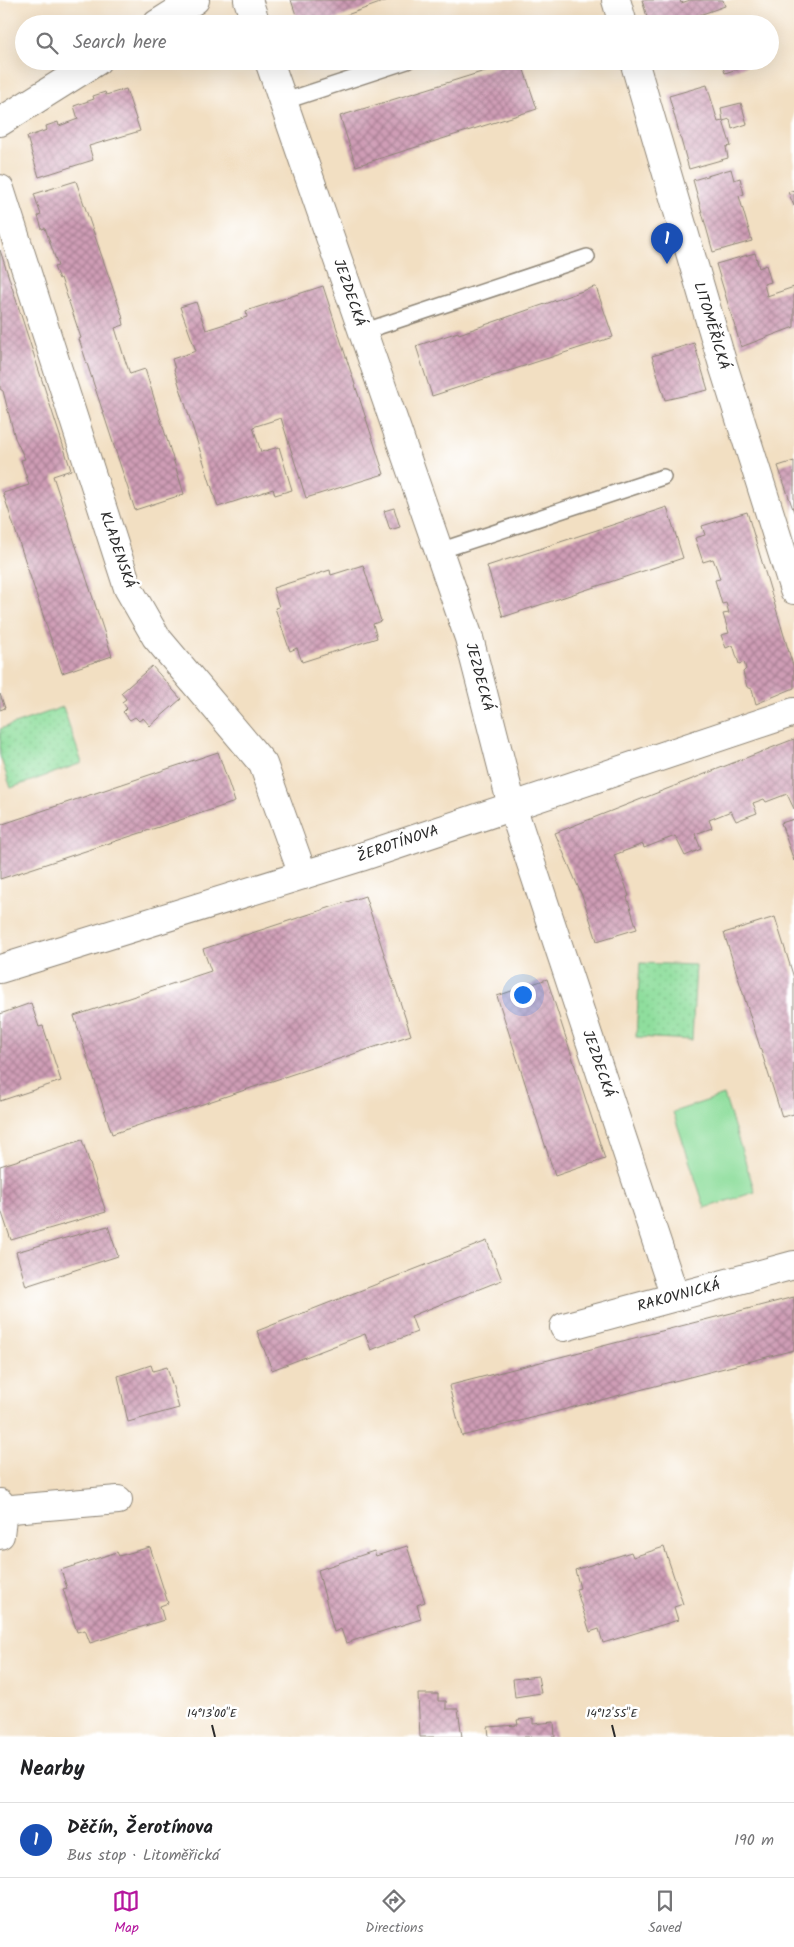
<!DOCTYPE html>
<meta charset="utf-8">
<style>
body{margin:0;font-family:Kalam,sans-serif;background:#f2f2f2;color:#202124}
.you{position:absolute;left:522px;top:994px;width:18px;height:18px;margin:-12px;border:4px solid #fff;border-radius:50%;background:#1a73e8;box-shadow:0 0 0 8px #1a73e833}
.badge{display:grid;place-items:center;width:32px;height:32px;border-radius:50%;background:#b5179e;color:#fff;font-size:16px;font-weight:700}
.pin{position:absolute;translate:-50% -41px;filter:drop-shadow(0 1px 2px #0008)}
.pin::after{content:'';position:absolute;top:26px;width:18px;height:15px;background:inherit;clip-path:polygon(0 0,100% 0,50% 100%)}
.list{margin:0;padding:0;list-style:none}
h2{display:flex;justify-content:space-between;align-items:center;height:65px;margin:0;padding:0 20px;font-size:21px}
h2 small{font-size:16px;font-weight:400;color:#757577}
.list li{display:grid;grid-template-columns:32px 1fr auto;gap:15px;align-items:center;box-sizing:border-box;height:75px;padding:0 20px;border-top:1px solid #e0e0e0}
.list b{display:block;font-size:19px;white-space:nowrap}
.list p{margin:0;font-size:16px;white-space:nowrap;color:#757577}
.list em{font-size:16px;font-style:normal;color:#757577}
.icon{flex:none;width:28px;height:28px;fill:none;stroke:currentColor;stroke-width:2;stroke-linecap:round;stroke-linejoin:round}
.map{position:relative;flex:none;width:794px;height:1737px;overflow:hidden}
.search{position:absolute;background:#fff;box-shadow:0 5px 20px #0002;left:15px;right:15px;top:15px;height:55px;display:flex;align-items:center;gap:12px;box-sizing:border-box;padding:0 18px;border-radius:28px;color:#757577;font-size:19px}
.sheet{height:140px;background:#fff}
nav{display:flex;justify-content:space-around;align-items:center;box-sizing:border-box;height:70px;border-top:1px solid #e0e0e0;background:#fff;font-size:14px;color:#757577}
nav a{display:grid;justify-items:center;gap:2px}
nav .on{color:#b5179e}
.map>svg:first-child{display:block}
.park{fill:url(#park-dots);stroke:#5d8464}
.garden{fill:#8fde9d;stroke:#5d8464}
.building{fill:url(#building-cross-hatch)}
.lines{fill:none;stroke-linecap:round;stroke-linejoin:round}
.lane-casing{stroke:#8e8576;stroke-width:18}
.street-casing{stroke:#8e8576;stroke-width:30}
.secondary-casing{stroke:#8e8576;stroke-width:30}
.lane{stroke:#fff;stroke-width:15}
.street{stroke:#fff;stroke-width:28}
.secondary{stroke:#fff;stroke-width:28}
.ticks{fill:none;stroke:#2b2b2b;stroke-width:2}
.labels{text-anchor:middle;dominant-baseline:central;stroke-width:5;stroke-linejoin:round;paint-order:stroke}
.street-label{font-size:15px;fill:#2b2b2b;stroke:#fff}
.ticks-label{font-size:12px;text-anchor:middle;fill:#2b2b2b;stroke:#fff;stroke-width:5;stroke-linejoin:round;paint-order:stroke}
</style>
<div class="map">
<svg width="794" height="1737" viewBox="0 0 794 1737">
<defs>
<pattern id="park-dots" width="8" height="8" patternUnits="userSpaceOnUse" patternTransform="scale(1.25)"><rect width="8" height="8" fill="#8fde9d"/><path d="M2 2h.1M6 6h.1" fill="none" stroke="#7cbf87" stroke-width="1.8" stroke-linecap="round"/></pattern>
<pattern id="building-cross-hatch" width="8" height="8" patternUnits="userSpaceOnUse" patternTransform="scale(1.25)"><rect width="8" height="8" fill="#cf9db6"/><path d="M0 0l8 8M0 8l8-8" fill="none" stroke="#a88094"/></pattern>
</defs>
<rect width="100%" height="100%" fill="#fff"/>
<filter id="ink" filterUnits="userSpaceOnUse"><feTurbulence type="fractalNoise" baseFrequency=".02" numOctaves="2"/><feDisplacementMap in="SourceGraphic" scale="10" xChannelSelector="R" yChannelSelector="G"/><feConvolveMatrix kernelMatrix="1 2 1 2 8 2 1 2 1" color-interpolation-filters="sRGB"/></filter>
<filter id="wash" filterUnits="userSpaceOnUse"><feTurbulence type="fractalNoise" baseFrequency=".0096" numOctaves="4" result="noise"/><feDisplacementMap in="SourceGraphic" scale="20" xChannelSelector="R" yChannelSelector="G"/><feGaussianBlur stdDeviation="1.12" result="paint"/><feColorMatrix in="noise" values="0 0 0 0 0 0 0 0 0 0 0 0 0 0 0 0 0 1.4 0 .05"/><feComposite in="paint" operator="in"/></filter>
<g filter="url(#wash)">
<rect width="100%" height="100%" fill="#f2dfc2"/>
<!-- park -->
<g class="park">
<polygon points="63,707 82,763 11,788 0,756 0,729"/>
<polygon points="640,963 696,965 692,1040 636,1037"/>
</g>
<!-- garden -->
<polygon class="garden" points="724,1095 755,1192 705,1208 673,1112"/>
<g id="blocks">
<!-- building -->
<g class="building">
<polygon points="291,0 388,0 322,24 299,24"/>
<polygon points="642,0 680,0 681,3 690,0 723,0 725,6 674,24 649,24"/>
<polygon points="517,61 521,61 537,109 356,166 340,116"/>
<polygon points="744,61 746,66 725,73 721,62"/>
<polygon points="707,85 718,122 723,121 731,146 726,147 728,158 689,169 669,96"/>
<polygon points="126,89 140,131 89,146 93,160 39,177 27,137 47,130 46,126 58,122 59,126 78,119 74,106 94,99 93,96 105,92 106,95"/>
<polygon points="741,103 747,124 732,129 730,119 723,121 721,108"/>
<polygon points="731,169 734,180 740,178 744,194 739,196 752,241 713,252 693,180"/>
<polygon points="76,181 122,315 124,325 115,328 124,357 130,374 145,369 184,494 135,510 79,339 81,338 61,278 59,279 54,267 58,266 45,228 42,229 38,216 41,215 34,194"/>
<polygon points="794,190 794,206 788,192"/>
<polygon points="0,250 71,470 53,476 112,656 62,673 3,493 29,485 21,460 25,459 15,438 3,391 0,389"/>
<polygon points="755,253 759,268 766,265 771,282 764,284 767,296 794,287 794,327 741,347 716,264"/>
<polygon points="323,286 384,474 306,498 281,418 253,427 261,452 279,447 292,490 275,495 273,489 218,507 174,369 175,369 172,359 196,351 180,307 196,302 206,330 247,317 246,311"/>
<polygon points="594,287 596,287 613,337 432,396 416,346 458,332 459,334"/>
<polygon points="694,343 708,390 665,400 652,356"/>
<polygon points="794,461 794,512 778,466"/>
<polygon points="667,507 683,558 503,617 487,566"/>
<polygon points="394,508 400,527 390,530 384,511"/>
<polygon points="747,512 794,669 794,688 756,704 752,689 747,687 743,672 746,669 744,662 739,664 733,645 726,648 721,635 729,633 723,614 729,613 726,603 722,604 715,580 720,579 717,569 713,559 703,562 695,538 705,535 702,526"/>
<polygon points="363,565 381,621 373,624 377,638 302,662 297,648 290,651 275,608 279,607 273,588 330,570 331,575"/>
<polygon points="152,666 181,699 150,726 143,718 139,721 135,717 130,720 123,712 127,708 122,702 126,699 121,693"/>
<polygon points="0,694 5,708 0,710"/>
<polygon points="794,739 794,809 787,794 766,802 764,799 753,803 757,813 736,821 731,811 709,820 712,828 695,834 701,849 685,856 675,836 644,848 643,844 614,855 625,884 629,896 627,897 637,929 597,941 583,898 555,833"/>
<polygon points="218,752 235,802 0,879 0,825"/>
<polygon points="794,819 794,861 781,823"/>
<polygon points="365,896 411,1035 112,1134 74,1016 211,971 203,949"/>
<polygon points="775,917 794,978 794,1114 782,1117 724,933"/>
<polygon points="547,979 605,1159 555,1176 497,996"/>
<polygon points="31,1003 39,1027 43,1026 61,1081 0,1101 0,1014"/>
<polygon points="82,1140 106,1212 11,1240 0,1207 0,1166"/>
<polygon points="108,1226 118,1256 26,1286 16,1252"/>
<polygon points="487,1241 502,1280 411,1316 417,1332 371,1350 365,1334 272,1370 257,1331"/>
<polygon points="794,1297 794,1350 462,1436 449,1386 451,1385"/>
<polygon points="151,1365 153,1371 167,1367 179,1408 128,1422 118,1376"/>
<polygon points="407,1546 425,1602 417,1605 421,1619 346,1643 341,1629 334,1632 318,1570 374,1551 376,1556"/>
<polygon points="150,1547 168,1603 160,1606 164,1620 90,1643 85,1630 77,1632 63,1589 67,1588 61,1570 117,1552 119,1556"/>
<polygon points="664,1547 683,1604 674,1607 678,1620 603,1643 599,1629 590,1632 576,1589 580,1588 575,1570 631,1552 633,1557"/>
<polygon points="538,1676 541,1693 515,1697 513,1679"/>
<polygon points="418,1694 438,1694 438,1701 446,1701 446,1709 458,1709 462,1737 420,1737"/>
<polygon points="533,1718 533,1724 554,1722 555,1737 489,1737 488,1727 518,1725 517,1720"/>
</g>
</g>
</g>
<g filter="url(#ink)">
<use href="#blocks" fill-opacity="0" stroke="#8e8576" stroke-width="1"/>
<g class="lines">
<!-- lane casing -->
<g class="lane-casing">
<g id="lane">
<polyline points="282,102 407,61"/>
<polyline points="362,332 587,257"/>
<polyline points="439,551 663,477"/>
</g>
</g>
<!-- street casing -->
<g class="street-casing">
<g id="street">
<polyline points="248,0 256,24"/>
<polyline points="157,24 195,0"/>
<polyline points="269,61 469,638 512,806 675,1297"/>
<polyline points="0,122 97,61"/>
<polyline points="0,189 128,588 156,637 263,764 303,875"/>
<polyline points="0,969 361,857 794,712"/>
<polyline points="564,1327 794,1265"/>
<polyline points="0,1503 3,1510 0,1535"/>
<polyline points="0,1510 118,1500"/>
</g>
</g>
<!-- secondary casing -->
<g class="secondary-casing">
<g id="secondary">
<polyline points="616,0 623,24"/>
<polyline points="634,61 723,365 794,590"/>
</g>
</g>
<!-- lane -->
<use href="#lane" class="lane"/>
<!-- street -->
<use href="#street" class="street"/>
<!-- secondary -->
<use href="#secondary" class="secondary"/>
</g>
</g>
<!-- ticks -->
<path class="ticks" d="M212 1725 215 1737M612 1725 615 1737"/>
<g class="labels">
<!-- street labels -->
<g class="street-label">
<text transform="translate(349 293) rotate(71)">JEZDECKÁ</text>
<text transform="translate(711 326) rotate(73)">LITOMĚŘICKÁ</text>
<text transform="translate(117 550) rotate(71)">KLADENSKÁ</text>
<text transform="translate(479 677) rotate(75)">JEZDECKÁ</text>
<text transform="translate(398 844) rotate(-19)">ŽEROTÍNOVA</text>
<text transform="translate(598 1064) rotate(71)">JEZDECKÁ</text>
<text transform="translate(679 1296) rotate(-15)">RAKOVNICKÁ</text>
</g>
</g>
<g class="ticks-label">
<text x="212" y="1717">14°13'00"E</text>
<text x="612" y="1717">14°12'55"E</text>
</g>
</svg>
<div class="you"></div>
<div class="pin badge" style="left:667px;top:264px;background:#1a4fb4">1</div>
<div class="search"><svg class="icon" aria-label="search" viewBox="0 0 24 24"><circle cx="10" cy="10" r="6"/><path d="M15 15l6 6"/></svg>Search here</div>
</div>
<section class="sheet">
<h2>Nearby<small></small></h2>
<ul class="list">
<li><span class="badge" style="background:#1a4fb4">1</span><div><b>Děčín, Žerotínova</b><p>Bus stop · Litoměřická</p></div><em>190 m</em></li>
</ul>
</section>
<nav>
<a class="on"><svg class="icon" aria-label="map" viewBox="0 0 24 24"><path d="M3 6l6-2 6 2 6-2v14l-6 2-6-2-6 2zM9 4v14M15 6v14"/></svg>Map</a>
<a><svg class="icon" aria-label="directions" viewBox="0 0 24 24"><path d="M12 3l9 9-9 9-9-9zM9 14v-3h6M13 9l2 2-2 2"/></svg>Directions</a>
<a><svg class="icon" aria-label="saved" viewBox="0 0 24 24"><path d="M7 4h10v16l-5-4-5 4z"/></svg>Saved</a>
</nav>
